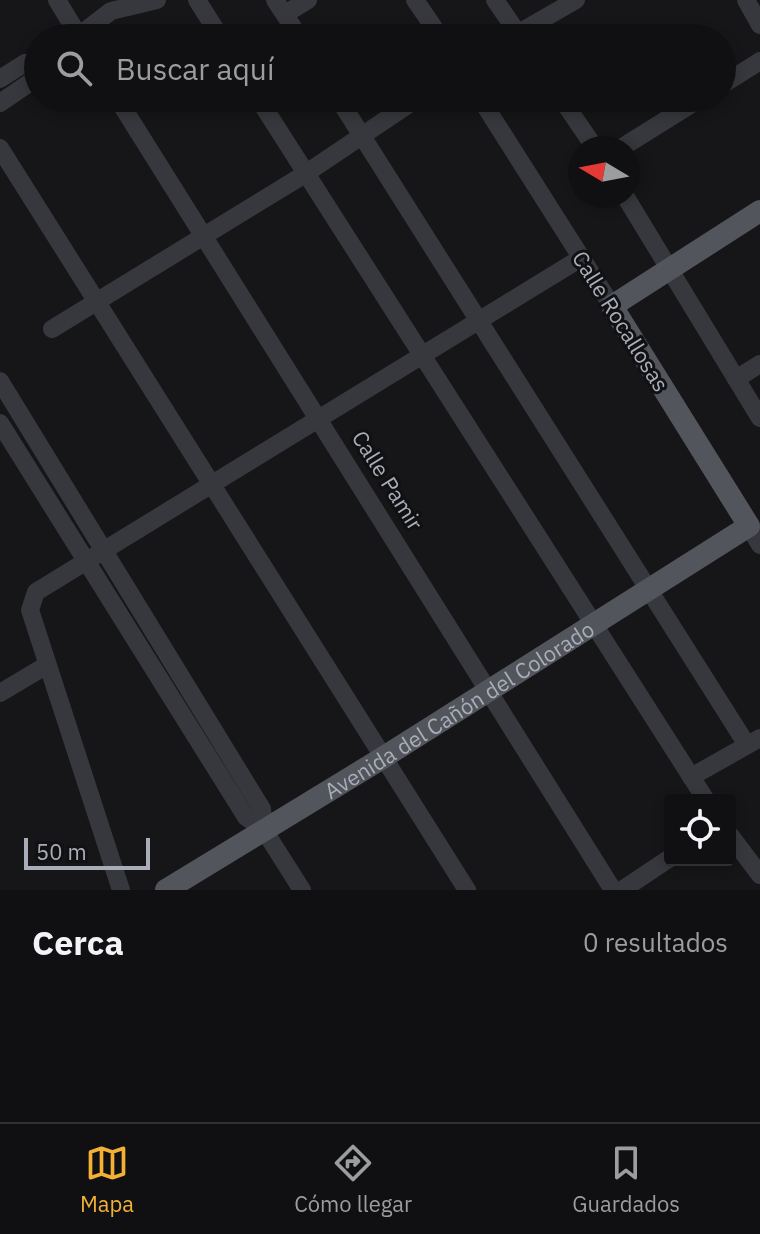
<!DOCTYPE html>
<html lang="es">
<meta charset="utf-8">
<style>
body{margin:0;font-family:"IBM Plex Sans",sans-serif;background:#19191b;color:#f1f3f6}
.controls{position:absolute;right:24px;bottom:24px;display:grid;overflow:hidden;border-radius:8px;box-shadow:0 4px 12px #0003}
.controls button{width:72px;height:72px;display:grid;place-items:center;padding:0;border:0;border-bottom:2px solid #303032;background:#101012;color:#f1f3f6;font:40px sans-serif}
.compass{position:absolute;left:568px;top:136px;width:72px;height:72px;border-radius:50%;background:#101012;box-shadow:0 4px 12px #0003;rotate:280deg}
.scale{position:absolute;left:24px;bottom:20px;width:126px;box-sizing:border-box;padding-left:8px;border:4px solid #a8adb8;border-top:0;font-size:22px;line-height:28px;white-space:nowrap;color:#a8adb8;-webkit-text-stroke:6px #111113;paint-order:stroke}
.list{margin:0;padding:0;list-style:none}
h2{display:flex;justify-content:space-between;align-items:center;height:104px;margin:0;padding:0 32px;font-size:34px}
h2 small{font-size:26px;font-weight:400;color:#9c9d9f}
.icon{flex:none;width:44px;height:44px;fill:none;stroke:currentColor;stroke-width:2;stroke-linecap:round;stroke-linejoin:round}
.map{position:relative;flex:none;width:760px;height:890px;overflow:hidden}
.search{position:absolute;background:#101012;box-shadow:0 4px 12px #0003;left:24px;right:24px;top:24px;height:88px;display:flex;align-items:center;gap:20px;box-sizing:border-box;padding:0 28px;border-radius:44px;color:#9c9d9f;font-size:30px}
.sheet{height:232px;background:#101012}
nav{display:flex;justify-content:space-around;align-items:center;box-sizing:border-box;height:112px;border-top:2px solid #303032;background:#101012;font-size:22px;color:#9c9d9f}
nav a{display:grid;justify-items:center;gap:4px}
nav .on{color:#f2b134}
.map>svg:first-child{display:block}
.lines{fill:none;stroke-linecap:round;stroke-linejoin:round}
.minor{stroke:#37383d;stroke-width:18}
.major{stroke:#53555c;stroke-width:22}
.labels{text-anchor:middle;dominant-baseline:central;stroke-width:6;stroke-linejoin:round;paint-order:stroke}
.street-label{font-size:22px;fill:#a8adb8;stroke:#111113}
</style>
<div class="map">
<svg width="760" height="890" viewBox="0 0 760 890">
<rect width="100%" height="100%" fill="#161618"/>
<g class="lines">
<!-- minor -->
<g class="minor">
<polyline points="57,0 80,38"/>
<polyline points="197,0 221,38"/>
<polyline points="275,0 300,38"/>
<polyline points="415,0 441,38"/>
<polyline points="495,0 521,38"/>
<polyline points="746,0 760,25"/>
<polyline points="285,14 308,0"/>
<polyline points="76,38 111,11 157,0"/>
<polyline points="510,38 576,0"/>
<polyline points="0,79 25,63 38,63"/>
<polyline points="722,85 760,61"/>
<polyline points="117,98 613,890"/>
<polyline points="258,98 706,800"/>
<polyline points="338,98 747,745"/>
<polyline points="480,98 612,306"/>
<polyline points="561,98 595,148"/>
<polyline points="0,103 38,77"/>
<polyline points="0,148 467,890"/>
<polyline points="621,148 701,98"/>
<polyline points="625,196 760,418"/>
<polyline points="52,329 305,174 418,98"/>
<polyline points="736,379 760,364"/>
<polyline points="0,381 262,809 264,830"/>
<polyline points="0,423 246,817 264,830 302,890"/>
<polyline points="749,526 760,545"/>
<polyline points="0,693 47,665"/>
<polyline points="691,777 760,738"/>
<polyline points="730,835 760,875"/>
<polyline points="121,890 30,610 36,592 581,258"/>
<polyline points="622,890 670,858"/>
</g>
<!-- major -->
<path class="major" id="s1" d="M166 890 384 757 749 526 612 306 760 211"/>
</g>
<g class="labels">
<!-- street labels -->
<g class="street-label">
<text transform="translate(621 321) rotate(58)">Calle Rocallosas</text>
<text transform="translate(388 480) rotate(58)">Calle Pamir</text>
<text stroke="none"><textPath href="#s1" startOffset="344">Avenida del Cañón del Colorado</textPath></text>
</g>
</g>
</svg>
<div class="controls">
<button><svg class="icon" aria-label="locate" viewBox="0 0 24 24"><circle cx="12" cy="12" r="6"/><path d="M12 2v4M12 18v4M2 12h4M18 12h4"/></svg></button>
</div>
<svg class="compass" viewBox="-18 -18 36 36"><path d="M0-13l5 13h-10z" fill="#e53935"/><path d="M0 13l5-13h-10z" fill="#9c9d9f"/></svg>
<div class="scale">50 m</div>
<div class="search"><svg class="icon" aria-label="search" viewBox="0 0 24 24"><circle cx="10" cy="10" r="6"/><path d="M15 15l6 6"/></svg>Buscar aquí</div>
</div>
<section class="sheet">
<h2>Cerca<small>0 resultados</small></h2>
<ul class="list">
</ul>
</section>
<nav>
<a class="on"><svg class="icon" aria-label="map" viewBox="0 0 24 24"><path d="M3 6l6-2 6 2 6-2v14l-6 2-6-2-6 2zM9 4v14M15 6v14"/></svg>Mapa</a>
<a><svg class="icon" aria-label="directions" viewBox="0 0 24 24"><path d="M12 3l9 9-9 9-9-9zM9 14v-3h6M13 9l2 2-2 2"/></svg>Cómo llegar</a>
<a><svg class="icon" aria-label="saved" viewBox="0 0 24 24"><path d="M7 4h10v16l-5-4-5 4z"/></svg>Guardados</a>
</nav>
